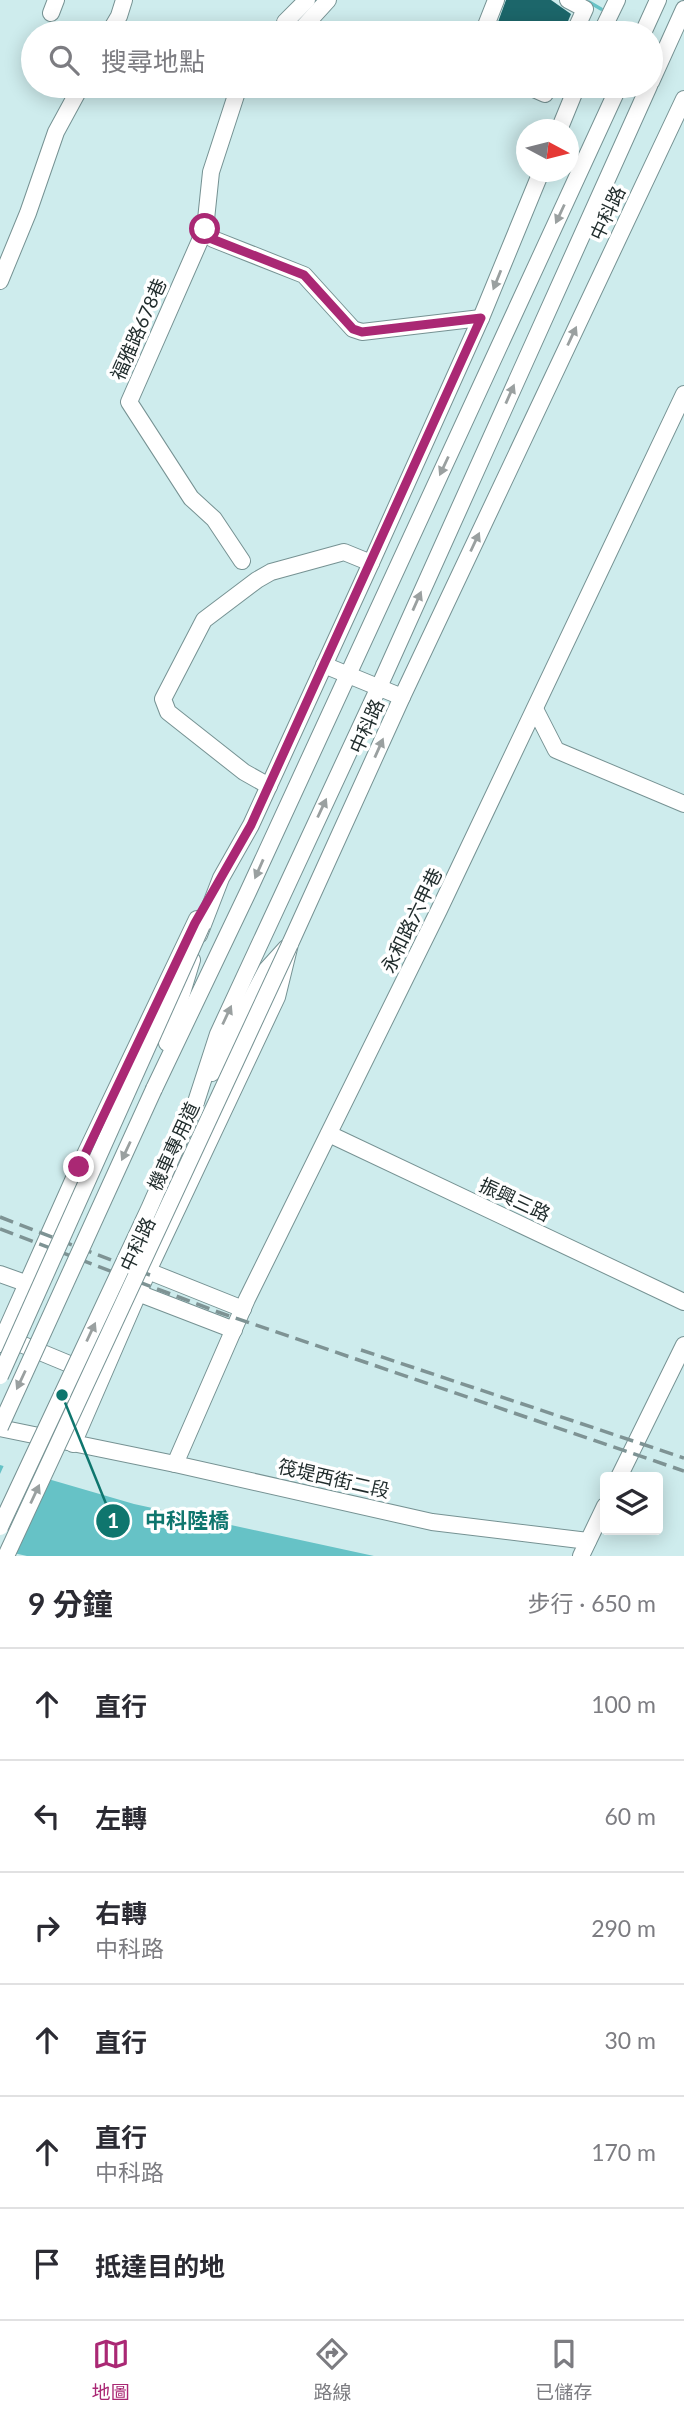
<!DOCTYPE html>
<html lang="zh-TW">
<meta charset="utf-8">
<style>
body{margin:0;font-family:Lato,"Noto Sans TC",sans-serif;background:#f2f2f3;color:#2b2b33}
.controls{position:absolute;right:21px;bottom:21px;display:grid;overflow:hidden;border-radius:7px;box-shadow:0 4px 18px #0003}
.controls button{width:63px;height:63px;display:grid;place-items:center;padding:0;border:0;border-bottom:2px solid #e1e1e2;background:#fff;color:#2b2b33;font:35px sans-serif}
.compass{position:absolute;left:516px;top:119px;width:63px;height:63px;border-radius:50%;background:#fff;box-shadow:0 4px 18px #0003;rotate:97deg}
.stop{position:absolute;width:21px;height:21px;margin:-16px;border:5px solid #aa2874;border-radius:50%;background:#fff}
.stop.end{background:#aa2874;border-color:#fff;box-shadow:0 2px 7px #0008}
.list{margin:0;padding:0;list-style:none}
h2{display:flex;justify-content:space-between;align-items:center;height:91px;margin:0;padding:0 28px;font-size:30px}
h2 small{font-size:23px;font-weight:400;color:#7c7c81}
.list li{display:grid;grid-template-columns:46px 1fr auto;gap:21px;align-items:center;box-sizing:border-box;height:112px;padding:0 28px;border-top:2px solid #e1e1e2}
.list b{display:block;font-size:26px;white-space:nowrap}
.list p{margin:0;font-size:23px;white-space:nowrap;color:#7c7c81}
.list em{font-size:23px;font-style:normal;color:#7c7c81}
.icon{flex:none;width:38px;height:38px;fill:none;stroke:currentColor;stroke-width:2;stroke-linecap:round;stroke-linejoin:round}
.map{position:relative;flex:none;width:684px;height:1556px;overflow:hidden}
.search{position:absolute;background:#fff;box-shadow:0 4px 18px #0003;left:21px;right:21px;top:21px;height:77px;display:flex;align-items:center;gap:18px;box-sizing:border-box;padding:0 24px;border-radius:38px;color:#7c7c81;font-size:26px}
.sheet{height:763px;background:#fff}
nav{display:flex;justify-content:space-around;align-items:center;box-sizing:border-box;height:98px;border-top:2px solid #e1e1e2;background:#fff;font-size:19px;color:#7c7c81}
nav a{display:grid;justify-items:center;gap:4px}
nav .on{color:#aa2874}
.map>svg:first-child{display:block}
.water{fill:#66c2c6}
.pier{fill:#ceeced}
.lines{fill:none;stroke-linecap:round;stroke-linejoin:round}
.stream{stroke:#66c2c6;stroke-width:3.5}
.building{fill:#1c666a}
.minor-casing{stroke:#769293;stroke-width:18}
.minor{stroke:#fff;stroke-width:16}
.rail{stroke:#7e9394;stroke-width:3.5;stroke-dasharray:14 7;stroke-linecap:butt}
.minor-bridge-casing{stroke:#769293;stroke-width:18;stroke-linecap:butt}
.minor-bridge{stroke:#fff;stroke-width:16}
.oneway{fill:#9aa0a0}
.route{stroke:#aa2874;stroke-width:9}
.labels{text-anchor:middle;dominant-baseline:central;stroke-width:7;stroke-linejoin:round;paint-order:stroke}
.street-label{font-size:19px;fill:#1f2b2b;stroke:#fff}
.leader{fill:none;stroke:#0f766e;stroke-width:2.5}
.callout-dot{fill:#0f766e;stroke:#fff;stroke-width:2.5}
.mark-label{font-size:21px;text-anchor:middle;font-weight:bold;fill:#fff}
.callout-label{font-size:21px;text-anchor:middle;font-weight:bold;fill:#0f766e;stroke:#fff;stroke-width:7;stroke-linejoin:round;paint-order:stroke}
</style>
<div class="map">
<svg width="684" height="1556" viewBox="0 0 684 1556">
<rect width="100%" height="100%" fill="#ceeced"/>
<!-- water -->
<polygon class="water" points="0,1465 134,1504 374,1556 27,1556 0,1550"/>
<!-- pier -->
<polygon class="pier" points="5,1463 51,1476 0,1554 0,1474"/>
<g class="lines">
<!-- stream -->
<polyline class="stream" points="589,2 601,9"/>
</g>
<!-- building -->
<polygon class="building" points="506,0 551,0 571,14 563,33 494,33"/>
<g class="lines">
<!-- minor casing -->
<g class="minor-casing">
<g id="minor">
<polyline points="568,0 585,9 574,33"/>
<polyline points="51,13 56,0"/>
<polyline points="109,33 119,16 124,0"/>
<polyline points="284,33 290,28 285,22 307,0"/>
<polyline points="298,33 328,0"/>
<polyline points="483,33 496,0"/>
<polyline points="601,33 617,0"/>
<polyline points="643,33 658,0"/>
<polyline points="651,82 684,9"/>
<polyline points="239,86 211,172 205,229 129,402 191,498 214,519 242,561"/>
<polyline points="527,86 545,94 549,86"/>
<polyline points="559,130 577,86"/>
<polyline points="205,229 213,239 304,275 353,329 362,332 481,318"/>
<polyline points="0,281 28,213 56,132 81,86"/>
<polyline points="324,665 402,697"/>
<polyline points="535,709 556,750 684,804"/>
<polyline points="269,786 244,772 168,712 163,699 204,620 257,580 271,572 344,552 371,563"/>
<polyline points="199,935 221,878 251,825 371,563 481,318 541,172"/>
<polyline points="167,1043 192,960"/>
<polyline points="212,1073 267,969 286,948"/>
<polyline points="154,1089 248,892 619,86"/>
<polyline points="196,1102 218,1034 379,687 649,86"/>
<polyline points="329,1134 684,1302"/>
<polyline points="148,1271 243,1309"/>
<polyline points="0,1274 28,1284"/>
<polyline points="138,1293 234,1330"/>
<polyline points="4,1337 86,1371"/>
<polyline points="0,1344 79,1167 197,919"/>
<polyline points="0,1428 175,1464 432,1522 588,1541"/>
<polyline points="73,1444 148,1271 277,997 290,944 402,697 684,99"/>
<polyline points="175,1464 247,1299 439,910 684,394"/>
<polyline points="619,1477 684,1345"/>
<polyline points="581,1556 605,1506"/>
</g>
</g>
<!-- minor -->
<use href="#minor" class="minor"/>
<!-- rail -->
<g class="rail">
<polyline points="0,1217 150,1275"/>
<polyline points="0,1229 218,1312 684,1471"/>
<polyline points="361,1350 684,1458"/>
</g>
<!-- minor-bridge casing -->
<g class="minor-bridge-casing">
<g id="minor-bridge">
<polyline points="0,1376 202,925"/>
<polyline points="0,1427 154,1089"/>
<polyline points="0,1527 149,1209 196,1102"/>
<polyline points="6,1556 290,944"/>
</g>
</g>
<!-- minor-bridge -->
<use href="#minor-bridge" class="minor-bridge"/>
</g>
<!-- one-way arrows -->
<defs><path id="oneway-solid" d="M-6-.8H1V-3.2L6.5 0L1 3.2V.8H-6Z" transform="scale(1.75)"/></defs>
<g class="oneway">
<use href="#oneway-solid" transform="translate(560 214) rotate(115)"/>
<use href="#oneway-solid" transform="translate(497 280) rotate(112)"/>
<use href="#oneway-solid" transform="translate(572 336) rotate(-65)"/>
<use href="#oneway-solid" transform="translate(510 394) rotate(-66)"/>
<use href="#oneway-solid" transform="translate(444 466) rotate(115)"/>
<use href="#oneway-solid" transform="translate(475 542) rotate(-65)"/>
<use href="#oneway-solid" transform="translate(417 601) rotate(-66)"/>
<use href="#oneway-solid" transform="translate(379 748) rotate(-66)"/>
<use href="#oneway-solid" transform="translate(322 808) rotate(-65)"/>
<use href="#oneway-solid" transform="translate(259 869) rotate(114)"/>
<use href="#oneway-solid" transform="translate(227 1015) rotate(-65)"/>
<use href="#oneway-solid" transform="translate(126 1151) rotate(115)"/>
<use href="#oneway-solid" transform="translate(91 1332) rotate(-65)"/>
<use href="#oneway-solid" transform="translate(21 1380) rotate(115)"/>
<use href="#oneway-solid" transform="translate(35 1494) rotate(-65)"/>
</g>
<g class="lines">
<!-- route -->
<polyline class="route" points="79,1167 195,923 251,825 481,318 362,332 353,329 304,275 212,239 205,229"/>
</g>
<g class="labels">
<!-- street labels -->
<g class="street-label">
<text transform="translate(607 213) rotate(-65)">中科路</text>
<text transform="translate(138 329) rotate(-66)">福雅路678巷</text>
<text transform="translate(366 726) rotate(-66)">中科路</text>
<text transform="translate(411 920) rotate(-64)">永和路六甲巷</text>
<text transform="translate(173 1146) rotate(-65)">機車專用道</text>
<text transform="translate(515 1199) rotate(25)">振興三路</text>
<text transform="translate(137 1244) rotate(-65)">中科路</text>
<text transform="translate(334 1478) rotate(13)">筏堤西街二段</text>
</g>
</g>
<!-- callouts -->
<path class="leader" d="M62 1395L113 1521"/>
<g class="callout-dot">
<circle cx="62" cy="1395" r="7"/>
<circle cx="113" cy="1521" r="18"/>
</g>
<g class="mark-label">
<text x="113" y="1528">1</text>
</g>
<g class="callout-label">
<text x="187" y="1528">中科陸橋</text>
</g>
</svg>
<div class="controls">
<button><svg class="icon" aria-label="layers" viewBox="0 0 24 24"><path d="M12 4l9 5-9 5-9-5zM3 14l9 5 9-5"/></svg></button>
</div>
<svg class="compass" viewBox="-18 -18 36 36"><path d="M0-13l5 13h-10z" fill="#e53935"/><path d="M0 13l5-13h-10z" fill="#7c7c81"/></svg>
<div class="stop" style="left:205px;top:229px"></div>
<div class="stop end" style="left:79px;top:1167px"></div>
<div class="search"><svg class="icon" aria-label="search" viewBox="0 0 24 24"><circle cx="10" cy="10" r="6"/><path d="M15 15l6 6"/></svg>搜尋地點</div>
</div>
<section class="sheet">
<h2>9 分鐘<small>步行 · 650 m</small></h2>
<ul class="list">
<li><svg class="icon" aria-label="ahead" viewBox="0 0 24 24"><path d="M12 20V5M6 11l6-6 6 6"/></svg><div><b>直行</b></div><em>100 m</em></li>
<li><svg class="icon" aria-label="left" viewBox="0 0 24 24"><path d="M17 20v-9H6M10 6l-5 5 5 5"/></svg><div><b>左轉</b></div><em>60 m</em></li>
<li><svg class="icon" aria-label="right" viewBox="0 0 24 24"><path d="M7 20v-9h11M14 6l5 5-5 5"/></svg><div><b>右轉</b><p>中科路</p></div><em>290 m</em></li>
<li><svg class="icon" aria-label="ahead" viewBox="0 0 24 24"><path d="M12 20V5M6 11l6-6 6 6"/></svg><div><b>直行</b></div><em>30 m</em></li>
<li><svg class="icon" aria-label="ahead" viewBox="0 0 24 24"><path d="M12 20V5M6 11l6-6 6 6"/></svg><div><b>直行</b><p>中科路</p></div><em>170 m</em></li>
<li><svg class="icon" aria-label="arrive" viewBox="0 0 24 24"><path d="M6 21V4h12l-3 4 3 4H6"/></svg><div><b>抵達目的地</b></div></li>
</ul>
</section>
<nav>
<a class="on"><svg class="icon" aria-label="map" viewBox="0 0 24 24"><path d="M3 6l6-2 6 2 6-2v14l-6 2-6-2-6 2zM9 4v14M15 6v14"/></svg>地圖</a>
<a><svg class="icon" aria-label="directions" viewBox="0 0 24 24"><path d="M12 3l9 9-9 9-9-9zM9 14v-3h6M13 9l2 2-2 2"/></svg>路線</a>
<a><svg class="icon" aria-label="saved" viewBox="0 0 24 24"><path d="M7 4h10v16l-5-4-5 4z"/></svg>已儲存</a>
</nav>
